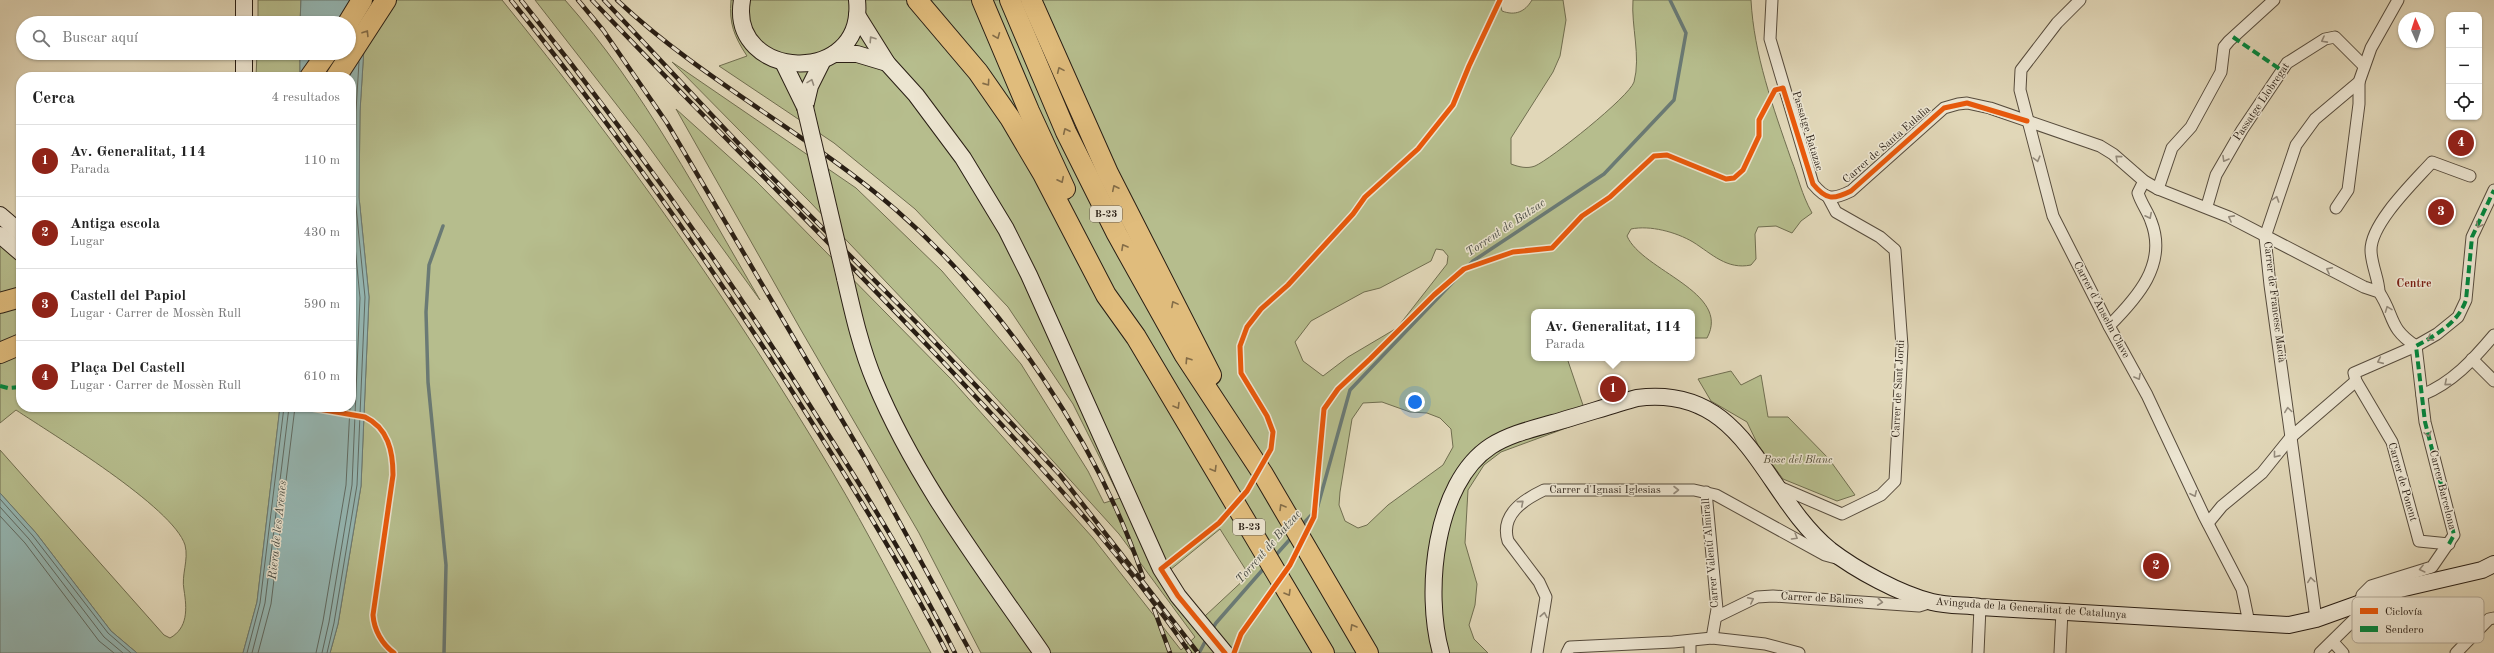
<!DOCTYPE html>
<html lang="es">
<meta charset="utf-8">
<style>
body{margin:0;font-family:"Old Standard TT",serif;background:#f2f2f2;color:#222}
.controls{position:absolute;right:12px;top:12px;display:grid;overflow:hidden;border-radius:8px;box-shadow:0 1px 3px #0004}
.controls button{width:36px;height:36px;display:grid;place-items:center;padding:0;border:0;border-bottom:1px solid #e0e0e0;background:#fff;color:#222;font:20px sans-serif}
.compass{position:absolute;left:2398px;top:12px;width:36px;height:36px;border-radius:50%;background:#fff;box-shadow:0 1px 3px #0004;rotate:357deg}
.you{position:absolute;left:1415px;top:402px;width:14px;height:14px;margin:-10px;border:3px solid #fff;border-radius:50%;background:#1a73e8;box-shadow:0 0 0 6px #1a73e833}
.badge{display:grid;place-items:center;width:26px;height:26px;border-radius:50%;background:#8f2418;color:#fff;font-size:13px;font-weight:700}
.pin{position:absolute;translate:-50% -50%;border:2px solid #fff;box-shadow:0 1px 4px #0006}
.popup{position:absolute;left:1531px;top:309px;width:164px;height:52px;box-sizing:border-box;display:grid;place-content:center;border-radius:8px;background:#fff;filter:drop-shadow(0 1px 3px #0005);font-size:13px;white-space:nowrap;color:#767676}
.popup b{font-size:15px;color:#222}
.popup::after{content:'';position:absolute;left:50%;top:100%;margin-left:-8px;border:8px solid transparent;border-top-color:#fff}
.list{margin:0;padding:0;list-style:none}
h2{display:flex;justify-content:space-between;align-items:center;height:52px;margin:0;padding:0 16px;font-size:17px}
h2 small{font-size:13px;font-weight:400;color:#767676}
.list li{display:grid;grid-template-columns:26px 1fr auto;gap:12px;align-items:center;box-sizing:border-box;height:72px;padding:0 16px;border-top:1px solid #e0e0e0}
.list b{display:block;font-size:15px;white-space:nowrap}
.list p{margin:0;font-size:13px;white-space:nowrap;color:#767676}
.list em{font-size:13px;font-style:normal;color:#767676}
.icon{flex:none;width:22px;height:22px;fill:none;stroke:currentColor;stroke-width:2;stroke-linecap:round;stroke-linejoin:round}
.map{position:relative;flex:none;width:2494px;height:653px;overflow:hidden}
.search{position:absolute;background:#fff;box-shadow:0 1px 3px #0004;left:16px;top:16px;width:340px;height:44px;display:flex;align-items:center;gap:10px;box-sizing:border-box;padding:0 14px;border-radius:22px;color:#767676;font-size:15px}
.panel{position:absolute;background:#fff;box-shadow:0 1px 3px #0004;left:16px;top:72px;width:340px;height:340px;border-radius:16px}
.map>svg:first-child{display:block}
.green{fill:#b6bd8d;stroke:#706e50;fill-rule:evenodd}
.water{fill:#95b8b5;stroke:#6a7a75}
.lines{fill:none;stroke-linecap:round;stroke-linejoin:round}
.shore{stroke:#5f6b64;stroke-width:1}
.stream{stroke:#6a7a75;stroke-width:3.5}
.street-casing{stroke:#574c3d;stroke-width:13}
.secondary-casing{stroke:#291e14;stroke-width:18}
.highway-casing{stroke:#291e14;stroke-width:22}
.street{stroke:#ece5d1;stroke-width:11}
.secondary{stroke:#ece5d1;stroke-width:16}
.highway{stroke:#e0bc7c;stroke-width:20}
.rail-casing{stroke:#291e14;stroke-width:4.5}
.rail{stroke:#ece5d1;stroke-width:3;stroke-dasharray:9;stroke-linecap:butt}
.secondary-bridge-casing{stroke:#291e14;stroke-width:18;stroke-linecap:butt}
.secondary-bridge{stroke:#ece5d1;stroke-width:16}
.quiet{stroke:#00873e;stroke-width:4;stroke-dasharray:8 4;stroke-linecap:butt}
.cycleway-casing{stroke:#ece5d1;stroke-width:8}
.cycleway{stroke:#e8590c;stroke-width:5}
.oneway{stroke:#846d48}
.oneway2{stroke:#948b7c}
.labels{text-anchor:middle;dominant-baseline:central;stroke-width:3;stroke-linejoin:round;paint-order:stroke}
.shield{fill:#ece5d1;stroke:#645a4d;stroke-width:1}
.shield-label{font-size:10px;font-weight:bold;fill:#291e14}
.street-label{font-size:11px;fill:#291e14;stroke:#ece5d1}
.park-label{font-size:11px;font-style:italic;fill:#534e38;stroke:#ece5d1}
.water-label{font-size:12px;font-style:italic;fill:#494c44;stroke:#ece5d1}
.neighbourhood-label{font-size:12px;font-weight:bold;fill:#7a1f14;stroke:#ece5d1}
.key{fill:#ece5d1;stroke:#b2a998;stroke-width:1}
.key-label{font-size:11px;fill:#291e14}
</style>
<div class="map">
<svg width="2494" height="653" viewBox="0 0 2494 653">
<rect width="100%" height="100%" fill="#e1d7b8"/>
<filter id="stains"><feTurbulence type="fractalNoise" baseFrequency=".005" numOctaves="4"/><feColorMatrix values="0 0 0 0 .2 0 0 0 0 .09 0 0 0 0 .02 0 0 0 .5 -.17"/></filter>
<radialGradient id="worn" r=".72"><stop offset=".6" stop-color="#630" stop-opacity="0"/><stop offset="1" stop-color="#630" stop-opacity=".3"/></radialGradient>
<!-- green -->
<g class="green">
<polygon points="258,0 301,0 300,23 258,23"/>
<path d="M367 0H502C623 149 735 308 833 473 868 532 899 593 931 653H330L338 624 361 486 369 297 359 197 360 111Z"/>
<path d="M535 0H565C644 89 700 198 760 300L641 136Z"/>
<path d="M731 0H1499L1502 11C1515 16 1525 12 1532 0H1563L1566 20 1560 56 1553 72 1511 138V164C1519 167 1527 169 1535 166 1551 159 1629 97 1634 82 1641 56 1631 26 1633 0H1751C1754 55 1773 107 1791 159 1799 179 1801 193 1812 213L1801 221 1792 233 1776 226 1758 227 1755 234 1756 259 1751 265C1727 270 1712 254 1693 242 1676 232 1650 225 1631 229L1627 236C1642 271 1732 292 1707 338H1692V312H1534V358H1567L1588 420 1501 452 1484 465 1468 490 1465 543 1477 584 1475 605 1469 625 1474 639 1488 653H981L919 533 801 330 676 109 756 181 951 379 1093 538 1181 650 1195 637 1119 534 986 387 810 202 672 62 856 188 942 271 1021 364 1088 471 1104 503 1120 498 1073 404 1008 307 915 209 834 143 719 66 747 56C734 36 729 24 731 0ZM1436 249 1443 250 1448 256 1447 264 1397 328 1348 357 1323 376 1303 361 1295 342 1311 321 1364 292 1380 288 1431 261ZM1382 402 1410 412 1427 413 1440 418 1451 429 1453 447 1443 465 1388 505 1367 525 1358 528 1345 521 1339 505 1340 492 1352 419 1363 403ZM1220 529 1249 575 1205 616 1176 585 1170 570Z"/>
<polygon points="257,53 300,53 300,77 256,77"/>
<path d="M0 208 21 226V407H280L257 602 243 653H137L111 631 36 533 0 493V450L164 635 170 638C188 628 187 609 184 590 181 575 189 560 185 545 173 507 52 434 16 410L0 423Z"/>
<polygon points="1731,371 1741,385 1761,375 1768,417 1788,417 1829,459 1855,495 1837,501 1783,479 1758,445 1747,422 1711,401 1698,379"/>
</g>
<!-- water -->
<g class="water">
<polygon points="301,0 367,0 360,111 359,197 369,297 361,486 338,624 330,653 243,653 257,602 280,407 351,407 351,77 300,77 300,53 349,53 349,23 300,23"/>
<polygon points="0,493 36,533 111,631 137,653 0,653"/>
</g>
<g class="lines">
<!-- shore -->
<g class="shore">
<polyline points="351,264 354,298 351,376"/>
<polyline points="0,499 33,536 108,633 131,653"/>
<polyline points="0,507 29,539 104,637 123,653"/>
<polyline points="0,516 25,543 99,641 114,653"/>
<polyline points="247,653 260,603 284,407"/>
<polyline points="252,653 265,603 289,407"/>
<polyline points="258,653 271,604 295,407"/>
<polyline points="316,653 323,621 346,485 350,407"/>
<polyline points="322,653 329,622 352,485 360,298 351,204"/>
<polyline points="327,653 334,623 357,485 365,297 355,197 356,111 359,62"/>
</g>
<!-- stream -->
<g class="stream">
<polyline points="443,226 429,265 426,312 428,382 446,565 444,653"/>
<polyline points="1301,526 1317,509 1350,390 1473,261 1604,174 1674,100 1686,33 1670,0"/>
<polyline points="1275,556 1292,537"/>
<polyline points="1211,631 1216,623 1265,567"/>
<polyline points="1199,653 1207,638"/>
</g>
<!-- street casing -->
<g class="street-casing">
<g id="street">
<path d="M1772 0 1770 39 1813 184C1826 200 1833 200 1851 191L1944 108 1958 104 1967 103 1990 108 2100 146 2113 154 2144 181 2158 189 2229 217 2364 287 2379 292C2395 316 2388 328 2416 346"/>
<polyline points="2080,0 2057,23 2021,70 2020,90 2053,216 2109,326 2147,395 2204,516 2242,589 2249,623"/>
<polyline points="2158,189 2172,148 2191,127 2221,72 2224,47 2229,41 2274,0"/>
<polyline points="2207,206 2216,175 2242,130 2287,63 2325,39 2335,37 2364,66"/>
<polyline points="2336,208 2348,190 2359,104 2359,82"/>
<path d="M2379 292C2379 280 2371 264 2371 250 2371 223 2414 182 2432 162L2470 176"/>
<path d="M2109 326C2137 298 2168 264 2151 221 2148 212 2141 203 2138 193L2144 181"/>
<polyline points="2472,359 2494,381"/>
<path d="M2422 395C2452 383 2473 360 2494 335"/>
<polyline points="1777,486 1842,514 1881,495 1895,481 1902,346 1895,250 1880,237 1836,212 1828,197"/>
<polyline points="1706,492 1717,609 1712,638"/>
<polyline points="2208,523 2222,506 2262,473 2291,437 2356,381"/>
<polyline points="2449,544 2419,541 2392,442 2356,381 2354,373 2416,346 2437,334 2458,317 2466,300 2472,237 2494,190"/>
<polyline points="2360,603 2362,595 2371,586 2432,567 2454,535 2425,422 2416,346"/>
<polyline points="1716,617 1757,597 1773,596 1919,606 1932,602"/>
<polyline points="2316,619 2270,285 2265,237 2296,145 2315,119 2359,82 2371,48 2398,0"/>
<polyline points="2333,642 2343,653"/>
<path d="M1537 653 1546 597 1539 582 1508 541C1500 515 1523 500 1544 490H1694L1716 495 1825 555 1836 558"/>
<polyline points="1567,653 1570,647 1673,642 1712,638 1765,644 1799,653"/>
<polyline points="1690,653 1690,641"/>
<polyline points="1978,653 1980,607"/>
<polyline points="2060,653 2062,611"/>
<polyline points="2320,653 2374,600"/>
<polyline points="2456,653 2489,619 2494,618"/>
</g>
</g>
<!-- secondary casing -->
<g class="secondary-casing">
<g id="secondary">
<path d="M742 0C728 81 866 88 857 0"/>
<polyline points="857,15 887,63 916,95 963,158 1006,229 1029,275 1161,569 1178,596 1225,653"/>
<polyline points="244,23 244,0"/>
<polyline points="834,54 857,54 887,63"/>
<polyline points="783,62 805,107"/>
<polyline points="244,77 244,53"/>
<polyline points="805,107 810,86 823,60"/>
<polyline points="0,215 21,233"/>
<polyline points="0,235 21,253"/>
<path d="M845 278C853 313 861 349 875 382 916 480 982 566 1042 653"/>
<path d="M1441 653C1424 593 1434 483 1491 446 1510 434 1532 429 1553 423 1581 415 1609 406 1637 398 1747 384 1761 493 1830 550 1856 570 1900 594 1932 602 1948 606 1965 605 1980 607L2289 625 2316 619 2400 589 2482 570 2494 564"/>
</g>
</g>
<!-- highway casing -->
<g class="highway-casing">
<g id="highway">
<polyline points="917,0 978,72 1010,118 1043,174 1106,295 1136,337 1324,653"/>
<polyline points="982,0 1029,111 1065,189"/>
<polyline points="1010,0 1066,132 1117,234 1184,354 1263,474 1368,653"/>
<polyline points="1031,0 1108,173 1211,375"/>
<polyline points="348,23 362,0"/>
<polyline points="310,77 327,53"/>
<polyline points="336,77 386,0"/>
<polyline points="0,303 21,297"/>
<polyline points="0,353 21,344"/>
</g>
</g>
<!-- street -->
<use href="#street" class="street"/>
<!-- secondary -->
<use href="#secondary" class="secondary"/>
<!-- highway -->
<use href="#highway" class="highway"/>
<!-- rail casing -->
<g class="rail-casing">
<g id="rail">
<path d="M511 0C611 124 704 255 790 388 845 474 900 562 947 653"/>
<path d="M521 0C627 132 726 271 816 415 865 492 914 571 955 653"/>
<polyline points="578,0 603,30 667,123 865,459 971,653"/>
<path d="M592 0C718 133 849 260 973 394 1050 476 1126 560 1190 653"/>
<polyline points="604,0 739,144 916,322 1060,475 1198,653"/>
<path d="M617 0C702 80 807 133 895 209 1003 303 1097 441 1143 577"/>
<polyline points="1154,609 1170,653"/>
</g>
</g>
<!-- rail -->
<use href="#rail" class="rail"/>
<!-- secondary-bridge casing -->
<g class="secondary-bridge-casing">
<polyline id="secondary-bridge" points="805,107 845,278"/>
</g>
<!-- secondary-bridge -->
<use href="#secondary-bridge" class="secondary-bridge"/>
<!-- quiet -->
<g class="quiet">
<polyline points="2233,37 2281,70"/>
<polyline points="0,386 8,388 21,387"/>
<path d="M2449 544 2454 535 2425 422 2416 346C2436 335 2458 323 2466 300L2472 237 2494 190"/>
</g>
<!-- cycleway casing -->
<g class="cycleway-casing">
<g id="cycleway">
<path d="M307 407 365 417C388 428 393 451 393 475L373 615C374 630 382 644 394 653"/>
<polyline points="1225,653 1178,596 1161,569 1219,523 1247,491 1271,449 1273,432 1267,416 1241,373 1240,346 1247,327 1261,309 1288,285 1353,214 1365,197 1418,149 1453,105 1469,66 1500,0"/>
<path d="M1234 653 1241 634 1290 565 1314 517 1324 409 1338 389 1370 359 1434 295 1464 269 1513 252 1552 248 1582 216 1610 197 1654 156 1667 155 1726 179 1734 178 1743 170 1759 136V120L1775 90 1783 88 1813 184C1826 200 1833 200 1851 191L1944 108 1967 103 2027 121"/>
</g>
</g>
<!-- cycleway -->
<use href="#cycleway" class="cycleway"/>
</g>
<!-- one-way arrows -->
<defs><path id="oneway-chevron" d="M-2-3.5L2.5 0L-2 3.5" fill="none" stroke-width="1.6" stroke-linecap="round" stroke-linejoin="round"/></defs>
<g class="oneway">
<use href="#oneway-chevron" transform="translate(366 33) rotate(-58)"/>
<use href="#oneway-chevron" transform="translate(997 36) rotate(68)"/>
<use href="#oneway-chevron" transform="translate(1060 70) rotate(-114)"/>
<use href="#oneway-chevron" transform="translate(987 83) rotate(55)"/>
<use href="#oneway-chevron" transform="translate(1066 131) rotate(-115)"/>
<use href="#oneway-chevron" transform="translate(1061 180) rotate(64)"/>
<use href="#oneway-chevron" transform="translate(1115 188) rotate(-116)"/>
<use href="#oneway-chevron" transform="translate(1124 247) rotate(-119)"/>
<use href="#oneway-chevron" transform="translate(1174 304) rotate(-118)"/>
<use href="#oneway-chevron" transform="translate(1188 360) rotate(-123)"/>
<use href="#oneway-chevron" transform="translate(1177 406) rotate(59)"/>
<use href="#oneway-chevron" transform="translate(1214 469) rotate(59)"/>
<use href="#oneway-chevron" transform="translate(1282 507) rotate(-121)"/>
<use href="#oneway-chevron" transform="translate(1288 593) rotate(59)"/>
<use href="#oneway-chevron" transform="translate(1353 627) rotate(-120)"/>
</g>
<g class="oneway2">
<use href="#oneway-chevron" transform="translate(872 39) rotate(-124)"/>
<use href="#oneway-chevron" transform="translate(2324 40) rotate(152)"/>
<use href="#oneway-chevron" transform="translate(811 82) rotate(-70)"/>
<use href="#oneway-chevron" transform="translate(2118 158) rotate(-139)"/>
<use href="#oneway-chevron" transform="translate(2037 159) rotate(75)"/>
<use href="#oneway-chevron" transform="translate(2225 159) rotate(120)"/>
<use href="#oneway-chevron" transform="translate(2276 199) rotate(-72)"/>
<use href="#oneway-chevron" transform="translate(2149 216) rotate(63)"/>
<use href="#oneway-chevron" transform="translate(2231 218) rotate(-152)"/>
<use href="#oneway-chevron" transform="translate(2479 225) rotate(117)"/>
<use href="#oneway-chevron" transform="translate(2329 270) rotate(-153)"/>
<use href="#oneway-chevron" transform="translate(2388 309) rotate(-111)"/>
<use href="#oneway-chevron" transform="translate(2430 338) rotate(151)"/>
<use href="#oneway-chevron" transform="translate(2380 361) rotate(156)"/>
<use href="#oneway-chevron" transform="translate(2138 377) rotate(61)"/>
<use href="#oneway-chevron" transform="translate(2447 383) rotate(140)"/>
<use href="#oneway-chevron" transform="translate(2288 410) rotate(-98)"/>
<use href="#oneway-chevron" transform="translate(2428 434) rotate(77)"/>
<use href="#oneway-chevron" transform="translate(2276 455) rotate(129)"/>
<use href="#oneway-chevron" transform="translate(1676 490)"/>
<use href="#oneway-chevron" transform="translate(2194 494) rotate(65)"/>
<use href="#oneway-chevron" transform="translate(1521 503) rotate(-40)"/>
<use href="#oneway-chevron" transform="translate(1795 537) rotate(31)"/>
<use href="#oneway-chevron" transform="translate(2422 569) rotate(166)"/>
<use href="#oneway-chevron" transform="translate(2311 580) rotate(-98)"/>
<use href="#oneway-chevron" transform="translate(1751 600) rotate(-27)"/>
<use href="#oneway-chevron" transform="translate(1880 602) rotate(6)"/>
<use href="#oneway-chevron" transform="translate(1544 615) rotate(-80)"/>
</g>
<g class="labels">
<!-- shield labels -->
<g class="shield">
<rect x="1090" y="206" width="32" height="16" rx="3"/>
<rect x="1233" y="519" width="32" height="16" rx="3"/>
</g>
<g class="shield-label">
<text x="1106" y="214">B-23</text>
<text x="1249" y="527">B-23</text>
</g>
<!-- street labels -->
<g class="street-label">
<text transform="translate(2262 102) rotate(-56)">Passatge Llobregat</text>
<text transform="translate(1807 131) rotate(73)">Passatge Batazac</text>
<text transform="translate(1887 145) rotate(-41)">Carrer de Santa Eulalia</text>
<text transform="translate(2274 302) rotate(83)">Carrer de Francesc Macià</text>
<text transform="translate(2101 310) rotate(62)">Carrer d'Anselm Clave</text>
<text transform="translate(1899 389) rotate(-87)">Carrer de Sant Jordi</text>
<text transform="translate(2402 482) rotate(74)">Carrer de Ponent</text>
<text x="1605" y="490">Carrer d'Ignasi Iglesias</text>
<text transform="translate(2442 490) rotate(76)">Carrer Barcelona</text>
<text transform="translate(1711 553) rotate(-95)">Carrer Valentí Almirall</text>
<text transform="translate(1822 599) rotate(3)">Carrer de Balmes</text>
<text transform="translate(2031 609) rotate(4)">Avinguda de la Generalitat de Catalunya</text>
</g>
<!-- park labels -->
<g class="park-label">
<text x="1798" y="460">Bosc del Blanc</text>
</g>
<!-- water labels -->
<g class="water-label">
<text transform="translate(1506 228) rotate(-34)">Torrent de Batzac</text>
<text transform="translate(278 530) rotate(-84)">Riera de les Arenes</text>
<text transform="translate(1269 547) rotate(-49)">Torrent de Batzac</text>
</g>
<!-- neighbourhood labels -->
<g class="neighbourhood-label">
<text x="2414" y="284">Centre</text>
</g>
</g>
<!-- legend -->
<rect x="2352" y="597" width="132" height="46" rx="6" class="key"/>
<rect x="2360" y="608" width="18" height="6" fill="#e8590c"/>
<rect x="2360" y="626" width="18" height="6" fill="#00873e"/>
<g class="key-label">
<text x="2385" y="615">Ciclovía</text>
<text x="2385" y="633">Sendero</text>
</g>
<rect width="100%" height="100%" filter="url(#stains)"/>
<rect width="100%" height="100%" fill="url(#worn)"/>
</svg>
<div class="controls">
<button>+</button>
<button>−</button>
<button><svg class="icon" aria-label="locate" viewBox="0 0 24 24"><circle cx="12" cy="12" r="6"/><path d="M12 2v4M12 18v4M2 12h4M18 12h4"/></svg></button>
</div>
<svg class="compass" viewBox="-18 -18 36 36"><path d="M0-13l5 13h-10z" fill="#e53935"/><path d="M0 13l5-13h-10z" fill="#767676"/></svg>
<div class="you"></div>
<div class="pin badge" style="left:1613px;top:389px">1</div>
<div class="popup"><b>Av. Generalitat, 114</b>Parada</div>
<div class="pin badge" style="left:2156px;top:566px">2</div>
<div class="pin badge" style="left:2441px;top:212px">3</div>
<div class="pin badge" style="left:2461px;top:143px">4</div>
<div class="search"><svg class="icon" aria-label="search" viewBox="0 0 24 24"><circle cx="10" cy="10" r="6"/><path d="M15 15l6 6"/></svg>Buscar aquí</div>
<section class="panel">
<h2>Cerca<small>4 resultados</small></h2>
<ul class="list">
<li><span class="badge">1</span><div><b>Av. Generalitat, 114</b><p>Parada</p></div><em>110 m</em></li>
<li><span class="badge">2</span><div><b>Antiga escola</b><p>Lugar</p></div><em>430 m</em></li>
<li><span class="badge">3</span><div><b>Castell del Papiol</b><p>Lugar · Carrer de Mossèn Rull</p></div><em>590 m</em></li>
<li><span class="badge">4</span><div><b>Plaça Del Castell</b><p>Lugar · Carrer de Mossèn Rull</p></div><em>610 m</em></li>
</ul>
</section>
</div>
